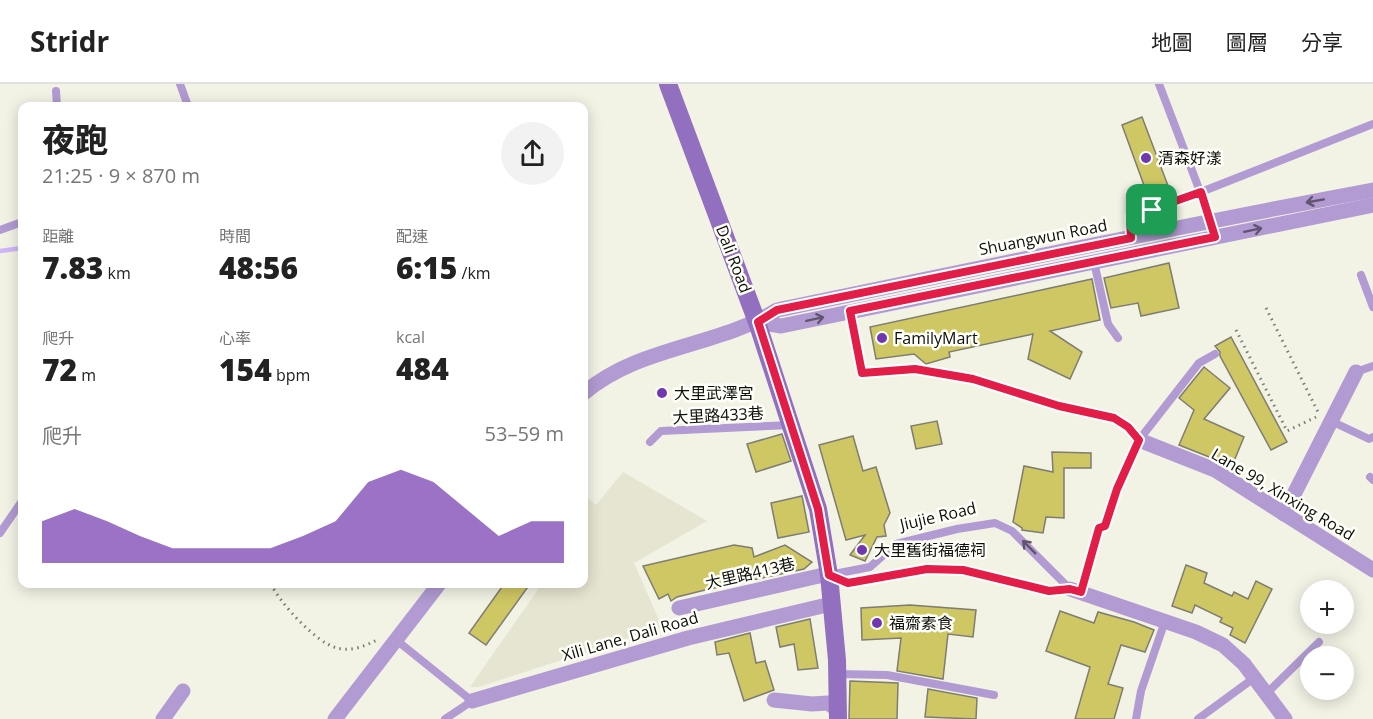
<!DOCTYPE html>
<html lang="zh-TW">
<head>
<meta charset="utf-8">
<style>
	:root { --surface:#fff; --page:#f2f2f2; --text:#222; --muted:#767676; --line:#e0e0e0; --accent:#7237ad }
	body { margin:0; font-family:"Open Sans","Noto Sans TC",sans-serif; background:var(--page); color:var(--text); height:100vh; display:flex; flex-direction:column; font-size:22px; white-space:nowrap }
	* { box-sizing:border-box; margin:0 }
	p { font-size:20px; color:var(--muted) }
	.icon { flex:none; width:33px; height:33px; fill:none; stroke:currentColor; stroke-width:2; stroke-linecap:round; stroke-linejoin:round }
	.map { position:relative; flex:1; overflow:hidden }
	.sheet { position:absolute; left:18px; top:18px; width:570px; height:486px; display:flex; flex-direction:column; background:var(--surface); border-radius:12px; box-shadow:0 3px 15px #0003 }
	.sheet>* { flex:none }
	.fabs { position:absolute; left:1300px; top:496px; display:grid; gap:12px }
	.fabs a { display:grid; place-items:center; width:54px; height:54px; border-radius:50%; background:var(--surface); box-shadow:0 3px 15px #0003; font-size:30px }
	.pin { position:absolute; display:grid; place-items:center; width:51px; height:51px; color:#fff; margin:-26px; border-radius:12px; box-shadow:0 3px 9px #0006 }
	.round { display:grid; place-items:center; flex:none; width:63px; height:63px; border-radius:32px; background:var(--page) }
	.head { display:flex; align-items:center; justify-content:space-between; height:102px; padding:0 24px }
	h1 { font-size:33px; font-weight:800; line-height:45px }
	.figures { display:grid; grid-template-columns:repeat(3,1fr); gap:9px; height:102px; padding:6px 24px }
	.figures div { display:grid; align-content:center }
	.figures b { font-size:30px; font-weight:800 }
	.figures small { font-size:16px; font-weight:400 }
	.figures p { font-size:16px }
	.chart { height:168px; padding:12px 24px }
	.chart p { display:flex; justify-content:space-between }
	.chart svg { width:100%; height:108px; margin-top:6px; fill:var(--accent); opacity:.7 }
	header { display:flex; align-items:center; gap:36px; box-sizing:border-box; height:84px; padding:0 30px; background:var(--surface); border-bottom:2px solid var(--line) }
	header strong { font-size:28px }
	nav { display:flex; gap:33px; margin-inline-start:auto; font-size:21px }
	.map>svg:first-child { display:block }
	.built { fill:#e6e5d1 }
	.lines { fill:none; stroke-linecap:round; stroke-linejoin:round }
	.stream { stroke:#d0b5f8; stroke-width:4.5 }
	.building { fill:#cfc764; stroke:#7e7d72; stroke-width:1.5 }
	.path { stroke:#7b7b73; stroke-width:3; stroke-dasharray:1.5 4.5; stroke-linecap:butt }
	.lane { stroke:#b19bd2; stroke-width:8 }
	.street { stroke:#b19bd2; stroke-width:15 }
	.secondary { stroke:#926fbf; stroke-width:18 }
	.oneway { stroke:#60546e }
	.route-casing { stroke:#fff; stroke-width:12 }
	.route { stroke:#e11d48; stroke-width:8 }
	.poi-dot { fill:#7237ad; stroke:#fffffa; stroke-width:2 }
	.labels { text-anchor:middle; dominant-baseline:central; stroke-width:5; stroke-linejoin:round; paint-order:stroke }
	.poi-label { font-size:16px; fill:#0e0e0a; stroke:#fffffa; text-anchor:start }
	.street-label { font-size:16px; fill:#0e0e0a; stroke:#fffffa }
</style>
</head>
<body>
<header>
<strong>Stridr</strong>
<nav><a>地圖</a><a>圖層</a><a>分享</a></nav>
</header>
<div class="map">
<svg width="1373" height="635" viewBox="0 0 1373 635">
	<rect width="100%" height="100%" fill="#f2f2e5"/>
	<!-- built -->
	<path class="built" d="M623,388L707,437L634,479L662,543L479,603H470L539,504L534,500H584V411L596,421Z"/>
	<g class="lines">
		<!-- stream -->
		<path class="stream" d="M0,167L22,164"/>
	</g>
	<!-- building -->
	<g class="building">
		<path d="M1142,33L1170,107L1149,115L1122,41Z"/>
		<path d="M1169,179L1179,224L1141,232L1138,219L1111,224L1104,194Z"/>
		<path d="M1092,195L1100,236L1050,247L1082,268L1070,295L1028,275L1033,250L949,268L950,273L926,280L914,270L876,275L870,243Z"/>
		<path d="M1231,253L1287,358L1271,366L1220,272V268L1215,262Z"/>
		<path d="M1204,283L1230,304L1204,335L1244,353L1232,382L1179,361L1194,326L1179,314Z"/>
		<path d="M937,337L942,360L916,365L911,342Z"/>
		<path d="M782,350L791,377L756,388L747,360Z"/>
		<path d="M853,352L863,387L876,383L890,429L884,441L886,452L877,453L865,477L850,471L865,451L846,456L819,361Z"/>
		<path d="M1052,368L1091,369V384H1064V434L1046,433L1043,449L1022,446V444L1013,438L1024,382L1053,388Z"/>
		<path d="M802,412L809,448L778,454L771,419Z"/>
		<path d="M734,461L752,464L754,473L785,461L812,478L804,485L705,506L677,513L671,517L668,510L659,515L643,482Z"/>
		<path d="M1186,481L1207,489L1204,499L1232,512L1234,508L1248,515L1256,497L1272,505L1245,559L1230,551L1233,544L1220,538L1222,534L1195,521L1192,529L1172,522Z"/>
		<path d="M504,500H530L486,561L469,549Z"/>
		<path d="M910,521L976,526L973,553L948,550L943,595L897,587L901,554L862,556L861,524Z"/>
		<path d="M1060,527L1094,539L1098,528L1134,538L1154,546L1145,568L1121,561L1108,600L1123,604L1114,635H1075L1090,583L1046,567Z"/>
		<path d="M810,535L818,584L798,586L794,560L780,563L776,543Z"/>
		<path d="M750,549L756,579L765,577L774,606L744,617L729,569L717,571L715,558Z"/>
		<path d="M850,597L898,599L897,635H849Z"/>
		<path d="M928,605L977,614L976,635L925,633Z"/>
	</g>
	<g class="lines">
		<!-- path -->
		<g class="path">
			<path d="M1266,224L1319,330"/>
			<path d="M1236,246L1287,347L1316,333"/>
			<path d="M1085,494L1099,444L1105,442L1117,405L1133,369"/>
			<path d="M271,500C280,519 316,559 337,564C351,568 365,562 377,556"/>
		</g>
		<!-- lane -->
		<g class="lane">
			<path d="M180,0L188,22"/>
			<path d="M1159,0L1212,139"/>
			<path d="M56,7L57,22"/>
			<path d="M0,146L22,138"/>
			<path d="M1131,153L1130,133L1201,108L1373,40"/>
			<path d="M1094,178L1108,240L1118,254"/>
			<path d="M1361,191L1373,223"/>
			<path d="M850,227L862,289L915,285L973,295L1059,322L1114,334L1128,343L1139,356L1199,279L1215,270"/>
			<path d="M1356,288L1373,282"/>
			<path d="M1331,337L1369,355L1373,353"/>
			<path d="M650,358L661,347L791,341"/>
			<path d="M1370,393L1373,396"/>
			<path d="M0,449L22,417"/>
			<path d="M829,491L870,483L896,460L957,445L995,439L1012,447L1070,505"/>
			<path d="M831,492L848,499L927,485L949,486L979,490L1025,503L1049,507L1070,505"/>
			<path d="M395,555L472,617L445,635"/>
			<path d="M838,590L887,591L994,611"/>
			<path d="M1266,610L1319,558"/>
			<path d="M1136,635L1141,607L1165,537"/>
			<path d="M1198,635L1254,594"/>
		</g>
		<!-- street -->
		<g class="street">
			<path d="M757,238L781,242L1373,121"/>
			<path d="M584,309C639,262 717,263 777,226C975,185 1174,143 1373,106"/>
			<path d="M1139,356L1215,386L1373,486"/>
			<path d="M1284,430L1356,288"/>
			<path d="M1070,505L1196,548L1223,561L1244,580L1285,635"/>
			<path d="M679,524L819,492L829,491"/>
			<path d="M774,616L812,620L828,619L838,626"/>
			<path d="M472,617L688,554L831,520"/>
			<path d="M163,635L183,607"/>
			<path d="M335,635L439,500"/>
		</g>
		<!-- secondary -->
		<path class="secondary" d="M668,0L757,238L818,425L829,491L837,576L838,635"/>
	</g>
	<!-- one-way arrows -->
	<defs><path id="oneway-shaft" d="M-6 0H5M1.5-3L5.5 0L1.5 3" fill="none" stroke-width="1.6" stroke-linecap="round" stroke-linejoin="round" transform="scale(1.5)"/></defs>
	<g class="oneway">
		<use href="#oneway-shaft" transform="translate(1315 117) rotate(170)"/>
		<use href="#oneway-shaft" transform="translate(1253 146) rotate(-12)"/>
		<use href="#oneway-shaft" transform="translate(815 235) rotate(-12)"/>
		<use href="#oneway-shaft" transform="translate(1029 463) rotate(-135)"/>
	</g>
	<g class="lines">
		<defs>
			<path id="route" d="M1201,108L1215,153L850,227L862,289L915,285L973,295L1059,322L1114,334L1128,343L1139,356L1117,405L1105,442L1099,444L1081,508L1070,505L1049,507L963,486L927,485L848,499L829,491L818,425L758,238L777,226L1131,154L1130,133Z"/>
		</defs>
		<!-- route casing -->
		<use href="#route" class="route-casing"/>
		<!-- route -->
		<use href="#route" class="route"/>
	</g>
	<!-- markers -->
	<g class="poi-dot">
		<circle cx="1146" cy="74" r="6"/>
		<circle cx="882" cy="254" r="6"/>
		<circle cx="662" cy="309" r="6"/>
		<circle cx="862" cy="466" r="6"/>
		<circle cx="877" cy="539" r="6"/>
	</g>
	<g class="labels">
		<!-- poi labels -->
		<g class="poi-label">
			<text x="1158" y="74">清森好漾</text>
			<text x="894" y="254">FamilyMart</text>
			<text x="674" y="309">大里武澤宮</text>
			<text x="874" y="466">大里舊街福德祠</text>
			<text x="889" y="539">福齋素食</text>
		</g>
		<!-- street labels -->
		<g class="street-label">
			<text transform="translate(1043 153) rotate(-11)">Shuangwun Road</text>
			<text transform="translate(734 175) rotate(69)">Dali Road</text>
			<text transform="translate(718 331) rotate(-3)">大里路433巷</text>
			<text transform="translate(1283 410) rotate(31)">Lane 99, Xinxing Road</text>
			<text transform="translate(938 432) rotate(-13)">Jiujie Road</text>
			<text transform="translate(750 489) rotate(-13)">大里路413巷</text>
			<text transform="translate(630 552) rotate(-16)">Xili Lane, Dali Road</text>
		</g>
	</g>
</svg>
<div class="fabs">
<a>+</a>
<a>−</a>
</div>
<div class="pin" style="left:1152px;top:126px;background:#1e9e55"><svg class="icon" aria-label="arrive" viewBox="0 0 24 24"><path d="M6 21V4h12l-3 4 3 4H6"/></svg></div>
<section class="sheet">
<div class="head"><div><h1>夜跑</h1><p>21:25 · 9 × 870 m</p></div><a class="round"><svg class="icon" aria-label="share" viewBox="0 0 24 24"><path d="M12 15V3M7 8l5-5 5 5M5 13v7h14v-7"/></svg></a></div>
<div class="figures">
<div><p>距離</p><b>7.83<small> km</small></b></div>
<div><p>時間</p><b>48:56</b></div>
<div><p>配速</p><b>6:15<small> /km</small></b></div>
</div>
<div class="figures">
<div><p>爬升</p><b>72<small> m</small></b></div>
<div><p>心率</p><b>154<small> bpm</small></b></div>
<div><p>kcal</p><b>484</b></div>
</div>
<div class="chart"><p><span>爬升</span>53–59 m</p>
<svg viewBox="0 0 160 44" preserveAspectRatio="none"><path d="M0 44V27L10 22L20 27L30 33L40 38L50 38L60 38L70 38L80 33L90 27L100 11L110 6L120 11L130 22L140 33L150 27L160 27V44z"/></svg>
</div>
</section>
</div>
</body>
</html>
